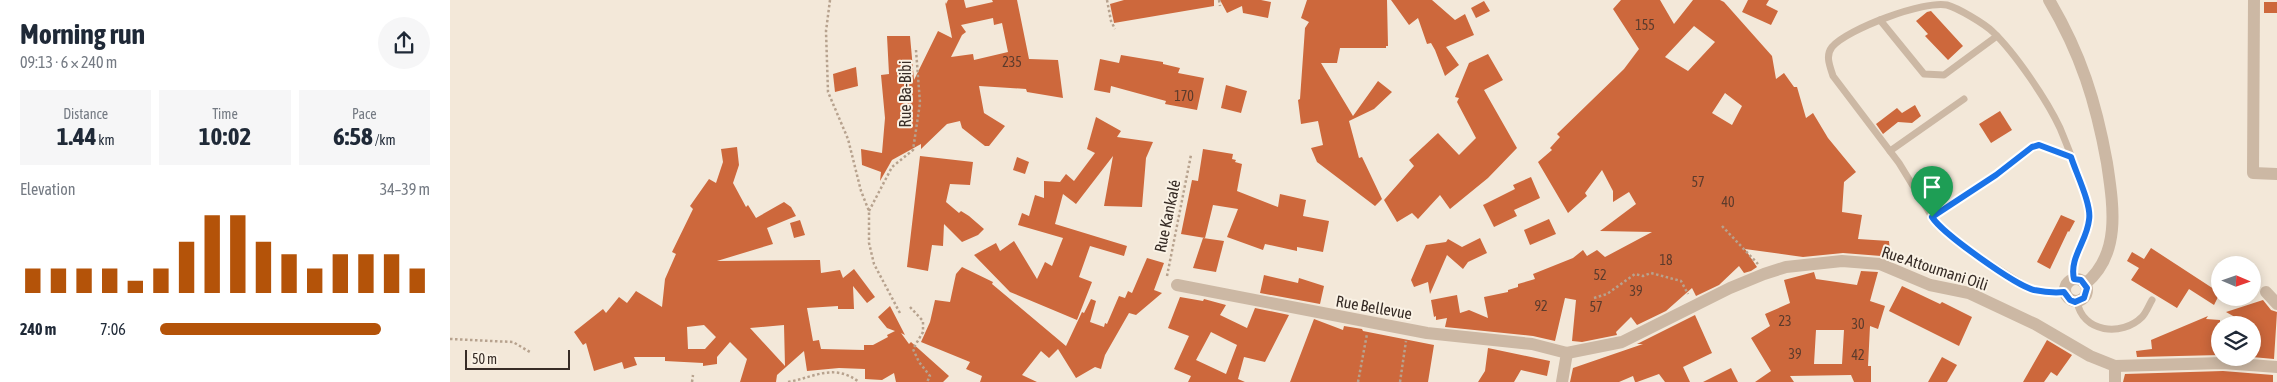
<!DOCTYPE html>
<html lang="en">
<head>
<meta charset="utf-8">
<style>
	:root { --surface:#fff; --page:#f6f6f7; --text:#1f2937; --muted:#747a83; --accent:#b45309 }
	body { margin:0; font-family:"Asap Condensed",sans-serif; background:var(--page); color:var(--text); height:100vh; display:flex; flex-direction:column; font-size:19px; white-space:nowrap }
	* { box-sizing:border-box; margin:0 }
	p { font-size:16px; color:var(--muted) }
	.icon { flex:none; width:28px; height:28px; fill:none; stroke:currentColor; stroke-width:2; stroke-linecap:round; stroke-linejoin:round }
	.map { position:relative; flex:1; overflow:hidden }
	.side { display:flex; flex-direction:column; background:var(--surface); width:450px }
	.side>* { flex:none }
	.needle { width:32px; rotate:92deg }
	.tools { position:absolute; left:1761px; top:256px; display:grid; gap:10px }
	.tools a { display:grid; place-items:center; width:50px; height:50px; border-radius:50%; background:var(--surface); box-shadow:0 2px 12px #0003; font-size:25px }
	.scale { position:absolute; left:15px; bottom:12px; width:105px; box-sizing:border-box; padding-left:5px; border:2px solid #372c26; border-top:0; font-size:14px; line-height:18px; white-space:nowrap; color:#372c26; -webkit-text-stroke:4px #faf2e5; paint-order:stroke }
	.pin { position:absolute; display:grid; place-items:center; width:42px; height:42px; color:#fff; margin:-51px -21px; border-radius:50% 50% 50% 0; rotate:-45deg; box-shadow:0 0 5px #0007 }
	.pin .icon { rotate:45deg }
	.round { display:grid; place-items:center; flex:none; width:52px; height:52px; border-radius:26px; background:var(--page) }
	.head { display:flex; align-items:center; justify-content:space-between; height:85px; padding:0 20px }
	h1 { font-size:28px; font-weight:700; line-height:38px }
	.metrics { display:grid; grid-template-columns:repeat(3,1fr); gap:8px; height:85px; padding:5px 20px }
	.metrics div { display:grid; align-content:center; border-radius:0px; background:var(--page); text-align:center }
	.metrics b { font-size:25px; font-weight:700 }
	.metrics small { font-size:14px; font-weight:400 }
	.metrics p { font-size:14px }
	.chart { height:140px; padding:10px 20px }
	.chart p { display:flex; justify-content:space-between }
	.chart svg { width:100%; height:90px; margin-top:5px; stroke:var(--accent); stroke-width:6 }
	ul { padding:0 20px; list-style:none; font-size:16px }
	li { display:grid; grid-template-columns:80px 60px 1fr; align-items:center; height:38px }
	li i { height:12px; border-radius:6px; background:var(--accent) }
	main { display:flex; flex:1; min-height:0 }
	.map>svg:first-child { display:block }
	.building { fill:#cd683c; fill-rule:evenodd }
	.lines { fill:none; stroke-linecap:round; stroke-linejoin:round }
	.path { stroke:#b7a28e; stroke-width:2.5; stroke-dasharray:2.5 2.5; stroke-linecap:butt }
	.service { stroke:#ccb8a4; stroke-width:7 }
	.minor { stroke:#ccb8a4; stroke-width:12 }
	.route-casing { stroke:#fff; stroke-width:10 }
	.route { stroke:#1a73e8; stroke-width:6 }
	.labels { text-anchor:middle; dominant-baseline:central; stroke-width:4; stroke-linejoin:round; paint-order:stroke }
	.number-label { font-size:14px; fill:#5c3b2c }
	.street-label { font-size:16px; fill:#372c26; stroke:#faf2e5 }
</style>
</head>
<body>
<main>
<section class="side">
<div class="head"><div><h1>Morning run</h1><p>09:13 · 6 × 240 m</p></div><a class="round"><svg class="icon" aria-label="share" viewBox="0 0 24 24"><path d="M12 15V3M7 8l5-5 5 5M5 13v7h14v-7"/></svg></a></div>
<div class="metrics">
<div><p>Distance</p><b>1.44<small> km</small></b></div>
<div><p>Time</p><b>10:02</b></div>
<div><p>Pace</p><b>6:58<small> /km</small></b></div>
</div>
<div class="chart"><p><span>Elevation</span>34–39 m</p>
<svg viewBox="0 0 160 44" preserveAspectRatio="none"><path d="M5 44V32M15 44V32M25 44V32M35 44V32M45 44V38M55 44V32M65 44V19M75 44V6M85 44V6M95 44V19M105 44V25M115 44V32M125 44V25M135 44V25M145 44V25M155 44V32"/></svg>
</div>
<ul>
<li><b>240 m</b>7:06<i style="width:82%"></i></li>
</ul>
</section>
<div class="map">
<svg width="1827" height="382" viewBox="0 0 1827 382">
	<rect width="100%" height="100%" fill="#f3e8d9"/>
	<!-- building -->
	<g class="building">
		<path d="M498,0H514L516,8L543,2L542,0H567L579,59L608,60L613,98L577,92L576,89L529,86L534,113L555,126L539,146H535L512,128L510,121L497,124L471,149V144L442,160L430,181L431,172L412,165L411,149L432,153L435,118L431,75L439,74L437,36H460L464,80L488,31L502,38L495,2L496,4ZM543,18L544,25L552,23L558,52L524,60L523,54L501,57L512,35L516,32L511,25Z"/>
		<path d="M674,0H764V6L664,23L660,4Z"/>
		<path d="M770,0H811L821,2L818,18L793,13L792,6L777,13Z"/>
		<path d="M857,0H937L938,46H936V48H890L887,63H871L903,116L928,81L942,92L924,109L899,121L909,158L912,157L932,199L925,206L867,162L861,148L873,145L868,121L851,124L848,100L850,99L855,28L859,22L851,18Z"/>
		<path d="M941,0H982L1005,20L1015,14L1024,35L996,47L1009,65L995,76L985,50L981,43L977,44L968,18L959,25Z"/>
		<path d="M1171,0H1210L1224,24L1243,0H1270L1274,2L1322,56L1326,79L1334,73L1344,87H1347L1356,118L1363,113L1378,138L1406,172L1394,182L1392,212L1412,215L1408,239L1439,241L1441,260L1431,256L1393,253L1353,257L1295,249L1307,267L1301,271L1294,273L1289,266L1269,285L1246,296L1242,288L1216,311L1187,325L1181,317L1166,332L1167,335L1132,342L1122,341L1126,300L1115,298L1105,341L1083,336L995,327L997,318L986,320V316L984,317L981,300L1007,295L1010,313L1019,310L1038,318L1034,297L1058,292V290L1068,287V284L1085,279L1083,274L1123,258L1133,250L1137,256L1147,250L1155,257L1202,232L1150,231L1186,204L1179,192L1163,202V191L1152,170L1135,193L1137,196L1118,213L1088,162L1102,150L1100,148L1110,137L1107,134L1174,69L1189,49L1163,9ZM1244,26L1265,42L1238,71L1215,57ZM1275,93L1292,106L1282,125L1262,113Z"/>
		<path d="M1298,0H1319L1316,5L1328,11L1321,25L1292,12Z"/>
		<path d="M1034,1L1040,11L1026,18L1021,8Z"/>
		<rect x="1814" y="2" width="13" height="11"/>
		<path d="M1481,11L1513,46L1498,60L1475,36L1478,34L1466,21L1477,12Z"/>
		<path d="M1038,54L1053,80L1034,90L1067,148L1038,178L1000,209L990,195L968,219L962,213L947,222L934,200L964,166L959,160L988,133L1009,155L1026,138L1007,102L1009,98L1005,97L1019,63Z"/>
		<path d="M671,55L713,62V64L730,68L728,73L754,78L747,110L715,104L716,101L661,86L660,93L644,90L650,59L669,63Z"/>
		<path d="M406,67L408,86L385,92L383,74Z"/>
		<path d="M776,85L797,91L791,113L771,108Z"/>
		<path d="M1465,105L1471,116L1462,123L1448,122L1433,134L1426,124L1447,108L1452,113Z"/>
		<path d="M1550,111L1562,130L1541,143L1529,124Z"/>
		<path d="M646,117L671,131L667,137L703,142L696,158L692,207L654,206L663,156L626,204L613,194L605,224L677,246L674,256L640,246L629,277L642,282L627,320L560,292L524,255L546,243L550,251L564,241L587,279L595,262L602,266L613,238L568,225L572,213L579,216L585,195L594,198V181L610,182L616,174L624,181L645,153L637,149Z"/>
		<path d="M287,147L289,165L283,183L296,207L298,205L306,218L334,202L341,207L346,216L317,228L323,244L267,261L370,260L371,273L390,270L393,278L404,269L425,297L417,303L403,286L404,309H388V306L357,308L363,341L369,340L371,349L414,350V345H423L438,337L437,335L445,331L437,328L428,317L440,306L455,335L451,333L459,344L461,342L499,376L493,382H446L444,373L432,380L415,379V369L389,368L357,371L354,351L327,375L326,382H290L297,359L280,342L267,357V364L253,366V363L215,361V357H184L187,365L174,369L172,362L144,371L136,343L133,345L124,332L153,309L156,313L169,297L177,303L186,291L212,307L215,279L226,254L222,252L243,209L240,206L259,179L266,183L273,162L271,149ZM254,325L266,337L255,349H238L237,327ZM334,325L335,366L300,328Z"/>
		<path d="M753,149L783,154L782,159L786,160L785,162L792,164L787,191L828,207L830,194L856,200L853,216L879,221L873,252L847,247V251L815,244L813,250L777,237L788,209L763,205L755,238L731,234L742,180L748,181Z"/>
		<path d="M470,156L523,162L520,185L500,184L496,202L509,213L511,211L519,216L534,229L528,235L512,242L494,224L493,246L482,245L478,271L457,267Z"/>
		<path d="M567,157L579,162L575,174L563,170Z"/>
		<path d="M1081,177L1090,198L1064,210L1067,216L1044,227L1033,205L1065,189L1063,185Z"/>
		<path d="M1611,215L1625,221L1619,232L1618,231L1600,269L1587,262Z"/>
		<path d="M1099,219L1106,234L1080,245L1074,230Z"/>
		<path d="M350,220L355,235L344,238L340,223Z"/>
		<path d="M753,238L774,241L766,272L743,268Z"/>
		<path d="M1030,238L1037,253L1018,262L1013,269L997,255L980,294L978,282L964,287L961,280L976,245L996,242L998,239L1012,247Z"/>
		<path d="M1701,248L1770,293L1764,305L1739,289L1727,308L1681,280L1689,268L1677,261L1682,252L1694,259Z"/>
		<path d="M697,258L714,263L704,290L712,293L686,315L679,313L655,355L651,369L645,367L626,378L608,349L599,358L591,351L572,375L587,382H530L532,376L516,369L520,362L471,342L480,322L485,300L500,302L506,274L512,267L543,282L542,284L616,346L632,312L634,313L641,299L646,301L640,322L654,327L655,323L657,324L669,296L675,298L678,291L682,293Z"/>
		<path d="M1411,271L1428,272L1420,301L1435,306L1428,329L1420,326L1418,366H1421V382H1404L1401,375L1340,376L1344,382H1305L1321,371L1301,338L1320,326L1315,314L1340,303L1334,280L1364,272L1366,279L1407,285ZM1366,330H1394L1392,364H1364Z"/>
		<path d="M814,275L848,283L849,278L874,286L870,304L810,293Z"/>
		<path d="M1452,286L1490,304L1492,302L1522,317L1509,346L1439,311Z"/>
		<path d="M730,297L753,301L754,299L776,305L770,315L797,328L805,308L839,315L815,362L794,357L788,379L795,382H738L741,376L724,369L739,336L718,328ZM761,332L787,345L776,374L746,360Z"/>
		<path d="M1813,300L1821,310L1827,312L1824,359L1802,357V325H1799L1776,312Z"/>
		<path d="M1245,315L1262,353L1233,367L1240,382H1215L1209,374L1187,382H1185L1183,376L1169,382H1120L1123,368L1193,344H1187Z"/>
		<path d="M1758,316L1756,319L1770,320V355L1687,357L1686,351L1702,349L1701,340Z"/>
		<path d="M864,319L893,330L894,326L912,329L913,331L984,345L978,382H840Z"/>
		<path d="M1597,340L1622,355L1607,376L1601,372L1594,382H1573Z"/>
		<path d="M1038,348L1100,361L1097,376L1071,370L1064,382H1028L1035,371Z"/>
		<path d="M1492,357L1507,365L1497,382H1478Z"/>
		<path d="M1281,368L1288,382H1253Z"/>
		<path d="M1773,371L1823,375V382H1673L1675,374Z"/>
	</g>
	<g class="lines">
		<!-- path -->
		<g class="path">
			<path d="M380,0L376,31L378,92L398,139L411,191L419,211V243L424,264L451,315"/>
			<path d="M657,0L661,21L665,29"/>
			<path d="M769,0L770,6"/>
			<path d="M419,211L442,167L463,150L470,103L466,50"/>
			<path d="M1272,226L1308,264"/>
			<path d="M717,276L741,155"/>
			<path d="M1144,298L1157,294L1185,274L1193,276L1201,273L1231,281L1238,294"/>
			<path d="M460,307L473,321V332L463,349L469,362L480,376L477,382"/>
			<path d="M0,339L63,342L80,352"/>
			<path d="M242,382L243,375"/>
			<path d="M338,382C365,377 384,363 409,382"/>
			<path d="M908,382L917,334"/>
			<path d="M950,382L956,341"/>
		</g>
		<!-- service -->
		<g class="service">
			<path d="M1430,20L1474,74L1494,75L1547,36"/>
			<path d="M1440,151L1514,99"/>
			<path d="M1482,217L1546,175L1581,147L1589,145L1621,157"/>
			<path d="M1615,292L1582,290L1509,244L1487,225L1449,163L1383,76C1380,66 1375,56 1382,47C1397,29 1475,0 1497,5C1508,8 1535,24 1543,32C1565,53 1597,100 1610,128C1617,145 1640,202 1640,218C1640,240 1619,256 1624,279"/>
			<path d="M1627,301C1632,333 1672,337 1692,317C1696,313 1699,305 1702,300"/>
		</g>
		<!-- minor -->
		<g class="minor">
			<path d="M1599,0C1631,54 1646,102 1657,163C1663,204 1672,254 1635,284"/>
			<path d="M1804,0L1803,173L1827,174"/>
			<circle cx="1626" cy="290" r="11"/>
			<path d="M727,285L977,333L1082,344L1117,353L1172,342L1280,288L1314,274L1336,267L1392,261L1430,264L1480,285L1519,293L1585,324L1640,356L1665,366L1773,363L1827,367"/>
			<path d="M1816,292L1827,304"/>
			<path d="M1112,382L1117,353"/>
			<path d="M1665,382V366"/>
		</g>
	</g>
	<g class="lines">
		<defs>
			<path id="route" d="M1589,145L1621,157C1626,173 1642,205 1639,220C1637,241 1619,258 1624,279L1631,280L1637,288L1634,298L1625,302L1620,300L1614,292C1604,293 1594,292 1584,290C1565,285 1493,234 1482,217L1546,175L1582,147Z"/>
		</defs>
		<!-- route casing -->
		<use href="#route" class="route-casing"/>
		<!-- route -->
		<use href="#route" class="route"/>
	</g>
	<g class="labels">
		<!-- number labels -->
		<g class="number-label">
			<text x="1195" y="25">155</text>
			<text x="562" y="62">235</text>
			<text x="734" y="96">170</text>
			<text x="1248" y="182">57</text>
			<text x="1278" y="202">40</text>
			<text x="1216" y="260">18</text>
			<text x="1150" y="275">52</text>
			<text x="1186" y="291">39</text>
			<text x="1091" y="306">92</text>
			<text x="1146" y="307">57</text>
			<text x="1335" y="321">23</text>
			<text x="1408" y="324">30</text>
			<text x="1345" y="354">39</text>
			<text x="1408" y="355">42</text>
		</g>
		<!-- street labels -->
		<g class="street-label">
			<text transform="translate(455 94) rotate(-90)">Rue Ba-Bibi</text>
			<text transform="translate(717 216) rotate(-78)">Rue Kankalé</text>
			<text transform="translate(1485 268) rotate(18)">Rue Attoumani Oili</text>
			<text transform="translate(924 307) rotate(10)">Rue Bellevue</text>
		</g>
	</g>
</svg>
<div class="tools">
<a><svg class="needle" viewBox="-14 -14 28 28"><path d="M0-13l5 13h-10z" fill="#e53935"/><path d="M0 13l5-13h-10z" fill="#747a83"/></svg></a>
<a><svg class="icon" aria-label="layers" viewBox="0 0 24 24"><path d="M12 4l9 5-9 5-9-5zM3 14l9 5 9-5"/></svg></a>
</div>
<div class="scale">50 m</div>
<div class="pin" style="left:1482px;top:217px;background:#1e9e55"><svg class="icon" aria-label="arrive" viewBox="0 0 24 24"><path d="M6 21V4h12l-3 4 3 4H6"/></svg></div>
</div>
</main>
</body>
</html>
